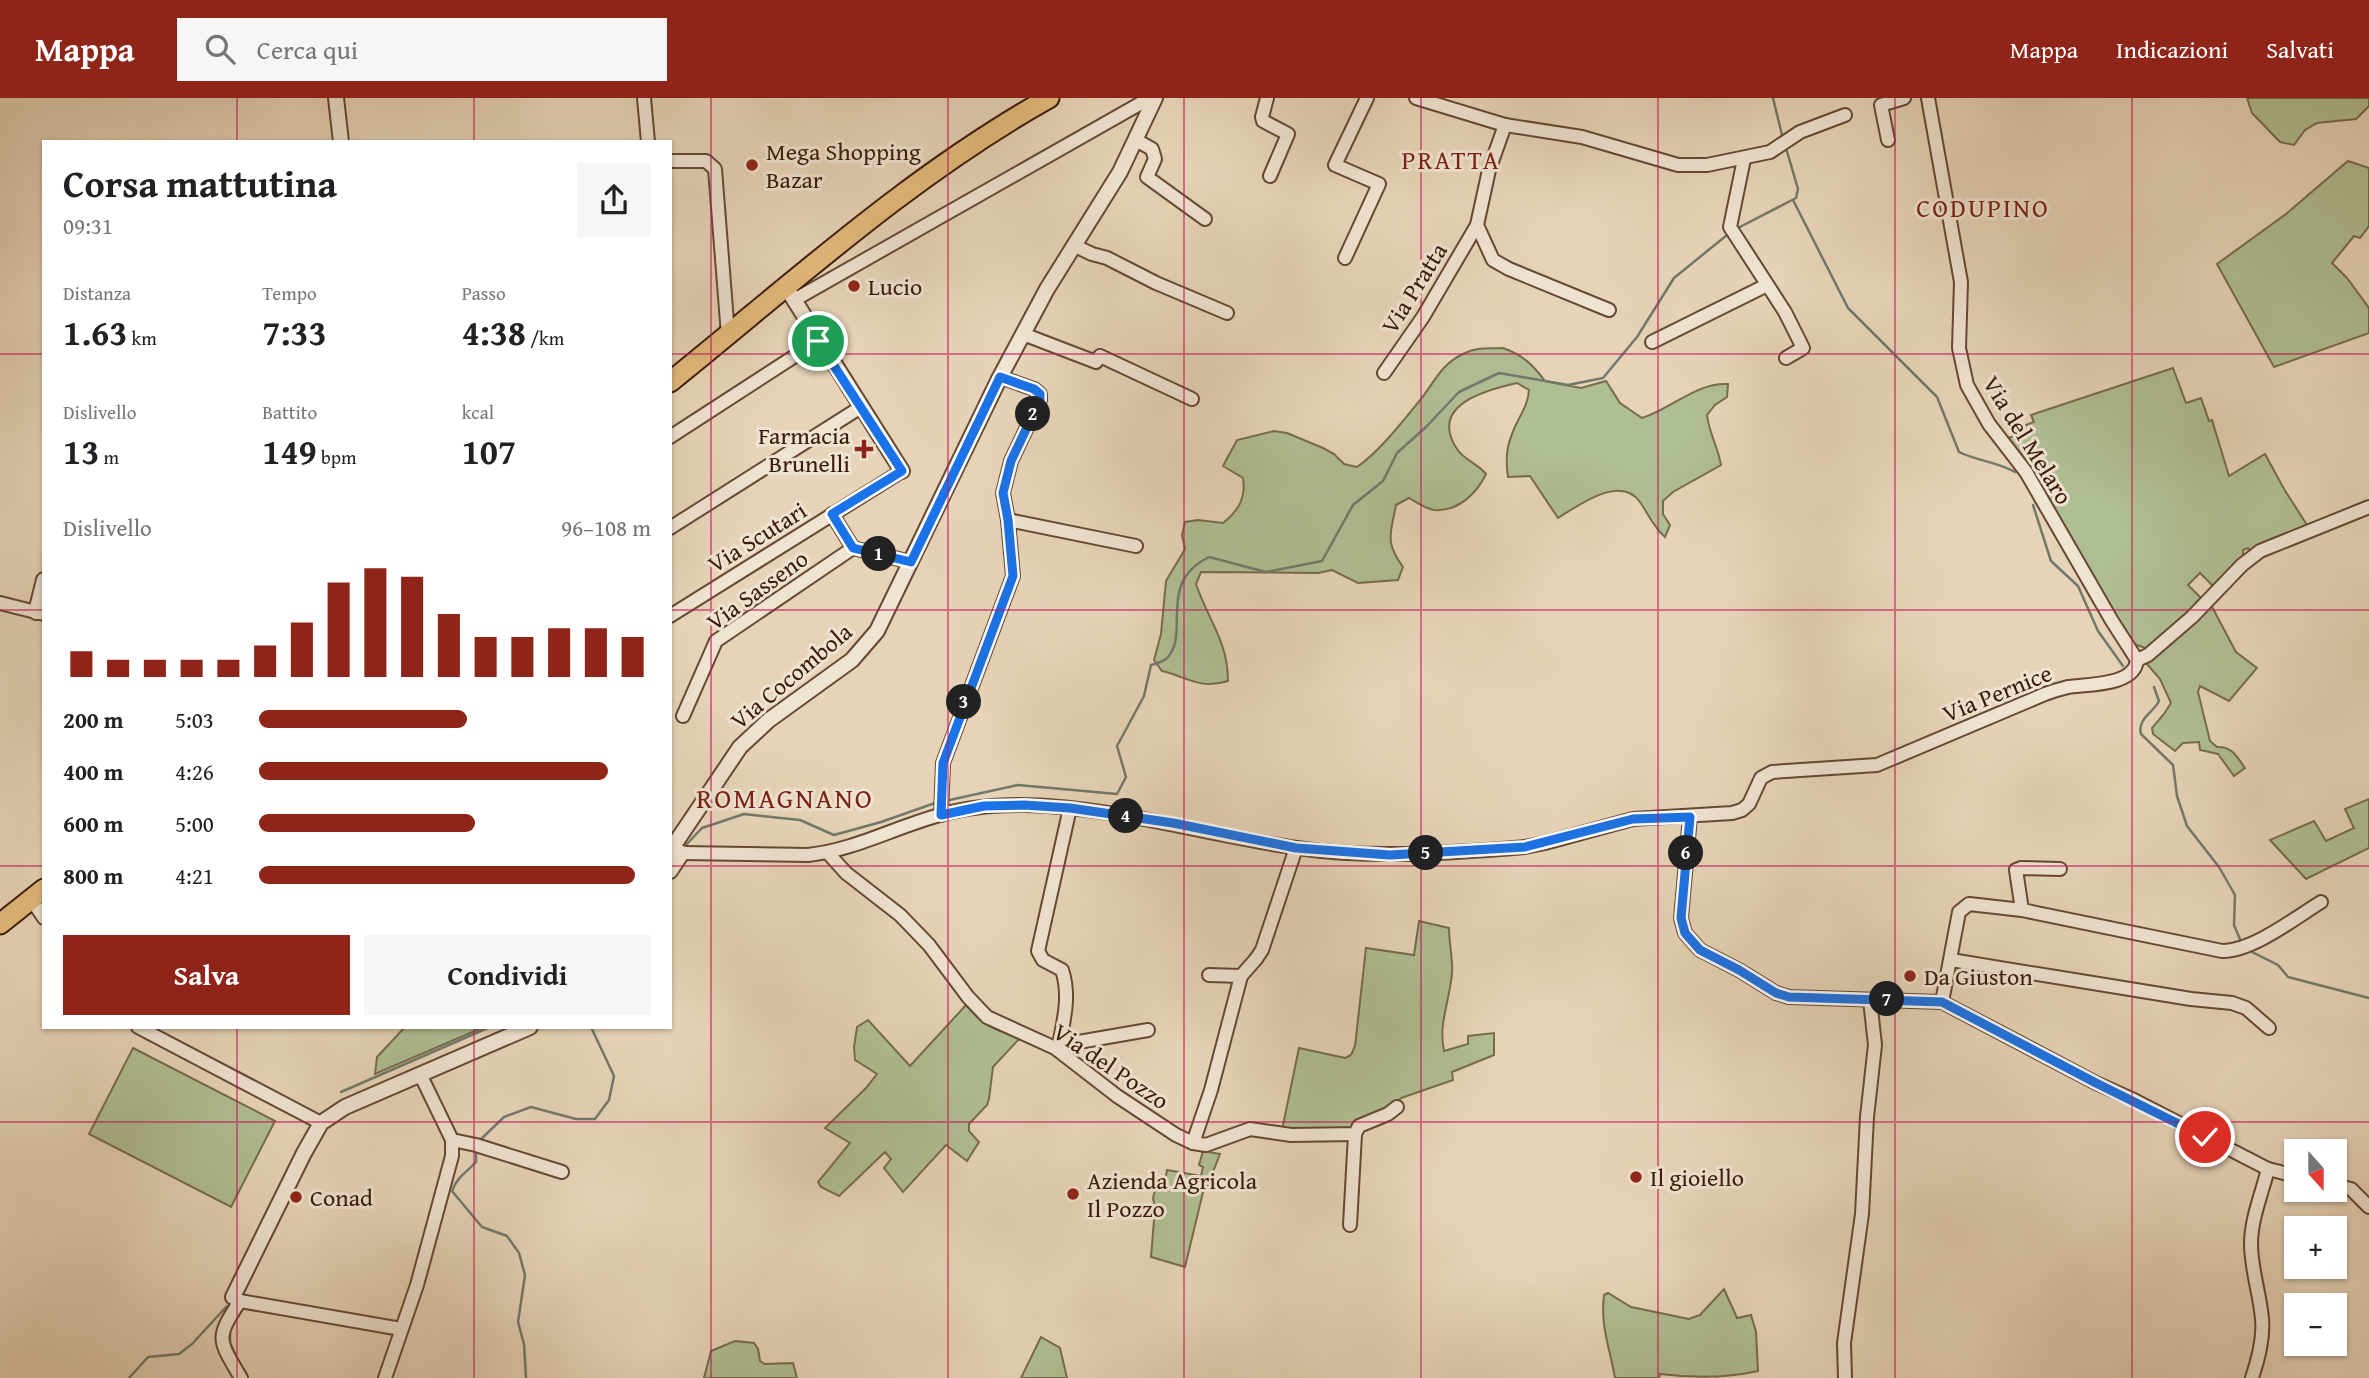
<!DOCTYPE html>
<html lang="it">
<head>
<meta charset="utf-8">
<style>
	:root { --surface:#fff; --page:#f6f6f6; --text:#202124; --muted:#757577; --accent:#8f2418 }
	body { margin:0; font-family:"Gentium Book Plus",serif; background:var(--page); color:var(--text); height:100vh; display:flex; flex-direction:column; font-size:26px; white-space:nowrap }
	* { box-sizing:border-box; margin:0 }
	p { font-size:23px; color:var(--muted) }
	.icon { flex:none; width:38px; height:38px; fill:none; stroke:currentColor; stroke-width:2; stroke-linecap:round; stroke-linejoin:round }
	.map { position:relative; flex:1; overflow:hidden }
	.sheet { position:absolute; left:42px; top:42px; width:630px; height:889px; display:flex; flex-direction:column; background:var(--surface); border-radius:0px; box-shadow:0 2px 5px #0004 }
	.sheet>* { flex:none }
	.needle { width:46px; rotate:159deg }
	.tools { position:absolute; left:2284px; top:1041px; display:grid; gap:14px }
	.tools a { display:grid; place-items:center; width:63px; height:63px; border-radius:0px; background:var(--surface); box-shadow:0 2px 5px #0004; font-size:35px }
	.pin { position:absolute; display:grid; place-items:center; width:60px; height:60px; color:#fff; margin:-30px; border:4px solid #fff; border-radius:50%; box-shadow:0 2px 7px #0007 }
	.km { position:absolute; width:35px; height:35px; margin:-18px; border-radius:50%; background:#222; color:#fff; font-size:19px; line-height:35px; text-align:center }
	.round { display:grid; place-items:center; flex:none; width:74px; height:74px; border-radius:0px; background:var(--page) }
	.head { display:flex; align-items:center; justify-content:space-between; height:119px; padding:0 21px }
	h1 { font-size:38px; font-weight:700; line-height:52px }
	.metrics { display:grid; grid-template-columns:repeat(3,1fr); gap:10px; height:119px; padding:7px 21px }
	.metrics div { display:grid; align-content:center }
	.metrics b { font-size:35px; font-weight:700 }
	.metrics small { font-size:19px; font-weight:400 }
	.metrics p { font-size:19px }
	.chart { height:196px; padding:14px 21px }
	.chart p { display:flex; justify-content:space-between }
	.chart svg { width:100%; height:126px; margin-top:7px; stroke:var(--accent); stroke-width:6 }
	.action { display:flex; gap:14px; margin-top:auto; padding:14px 21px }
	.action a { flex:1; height:80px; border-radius:0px; background:var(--accent); color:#fff; font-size:28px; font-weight:700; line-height:80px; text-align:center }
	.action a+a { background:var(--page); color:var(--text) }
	ul { padding:0 21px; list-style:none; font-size:23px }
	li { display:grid; grid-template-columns:112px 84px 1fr; align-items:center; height:52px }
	li i { height:18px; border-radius:9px; background:var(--accent) }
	header { display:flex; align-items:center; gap:42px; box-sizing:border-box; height:98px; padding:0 35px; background:var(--accent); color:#fff }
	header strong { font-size:33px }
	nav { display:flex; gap:38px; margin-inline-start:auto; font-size:24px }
	.search { width:490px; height:63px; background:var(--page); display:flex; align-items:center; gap:18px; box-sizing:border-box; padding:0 24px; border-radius:0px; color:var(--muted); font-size:26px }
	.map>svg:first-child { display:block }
	.green { fill:#b0be93; stroke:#766c4d; stroke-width:2 }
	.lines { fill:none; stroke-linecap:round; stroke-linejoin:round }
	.stream { stroke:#72796b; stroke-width:2.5 }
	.minor-casing { stroke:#664833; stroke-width:16 }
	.tertiary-casing { stroke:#664833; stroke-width:18 }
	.primary-casing { stroke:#3b1a07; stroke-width:23 }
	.minor { stroke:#efe3d1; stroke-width:12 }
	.tertiary { stroke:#efe3d1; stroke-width:14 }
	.primary { stroke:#e4ba7c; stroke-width:19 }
	.route-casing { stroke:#fff; stroke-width:14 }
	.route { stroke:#1a73e8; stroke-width:9 }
	.grid { fill:none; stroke:#c2185b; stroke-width:2; stroke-opacity:0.55 }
	.poi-dot { fill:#8f2418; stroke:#efe3d1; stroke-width:2.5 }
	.labels { text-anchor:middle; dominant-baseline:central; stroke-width:6; stroke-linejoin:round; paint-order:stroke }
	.poi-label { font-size:24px; fill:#3b1a07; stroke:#efe3d1; text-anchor:start }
	.street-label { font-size:24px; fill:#3b1a07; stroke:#efe3d1 }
	.neighbourhood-label { font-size:26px; letter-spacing:2px; fill:#7a1f14; stroke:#efe3d1 }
	.quarter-label { font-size:28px; letter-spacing:2px; fill:#7a1f14; stroke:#efe3d1 }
</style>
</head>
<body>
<header>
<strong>Mappa</strong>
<div class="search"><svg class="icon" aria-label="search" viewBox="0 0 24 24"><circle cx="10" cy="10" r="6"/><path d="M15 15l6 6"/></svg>Cerca qui</div>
<nav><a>Mappa</a><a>Indicazioni</a><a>Salvati</a></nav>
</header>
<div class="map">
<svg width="2369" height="1280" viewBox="0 0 2369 1280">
	<rect width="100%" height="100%" fill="#e7d4b8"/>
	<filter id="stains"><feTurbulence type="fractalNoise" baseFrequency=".00286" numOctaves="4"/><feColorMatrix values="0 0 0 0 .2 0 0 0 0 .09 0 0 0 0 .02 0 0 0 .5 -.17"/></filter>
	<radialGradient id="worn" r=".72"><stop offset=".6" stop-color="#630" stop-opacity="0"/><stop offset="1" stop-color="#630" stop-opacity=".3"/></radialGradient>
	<!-- green -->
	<g class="green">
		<path d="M2247,0H2369V8L2356,21L2317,25L2305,32L2294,47L2280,44L2252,15Z"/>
		<path d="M2348,63L2369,70V128L2360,140L2354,138L2332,165L2347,180L2369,210V235L2274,269L2217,166L2286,116Z"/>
		<path d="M1503,250C1523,257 1533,267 1545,283L1581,290L1606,283L1620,305L1642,320C1671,311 1697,284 1728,286L1727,299L1715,307L1707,317C1709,335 1718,349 1721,367L1673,394L1663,403V416L1670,427L1665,439C1653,429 1649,417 1640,404C1621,376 1579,407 1558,420L1530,378L1508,379C1506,366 1506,351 1511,339C1516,322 1528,310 1529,292L1517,285C1486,292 1428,307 1457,351C1464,362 1477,365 1486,376C1477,395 1458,414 1434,412C1426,411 1416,404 1409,400L1396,407C1391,435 1384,443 1403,469L1398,482L1358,485L1332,472L1318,475L1201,474L1196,486C1208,522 1228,543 1228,583C1199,592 1188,579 1162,573L1154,562L1161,536L1166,483L1185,451L1182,437L1185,424L1198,422L1223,425C1239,412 1246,400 1243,380L1223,368L1237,342L1274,333L1287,335L1323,350L1334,356L1344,366L1357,369C1380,353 1403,323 1421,301C1435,283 1442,265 1465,255C1477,249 1490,251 1503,250Z"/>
		<path d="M2173,270L2186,305L2201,300L2209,323L2212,322L2229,378L2265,356L2284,391L2309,430L2250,454L2248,450L2243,452V459L2215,490L2200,475L2188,487L2203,502L2196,504L2197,508L2148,551L2134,546L2124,534L2078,456L2049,400L2007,340L2015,338V331L2034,324L2031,317Z"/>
		<path d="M2210,505L2236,554L2257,570L2229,603L2200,588L2198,594L2210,643L2217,649C2232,648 2237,659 2245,670L2234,678L2218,656L2200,652L2199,644L2183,645L2175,653L2153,636L2152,630L2164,616L2171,605L2160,581L2147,566Z"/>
		<path d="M2369,701V750L2306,781L2270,742L2314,723L2326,743L2354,730L2345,711Z"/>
		<path d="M1419,823L1449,830C1449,845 1453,861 1452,875C1450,902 1438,926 1444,953L1468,946V938L1494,935V957L1452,974L1453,982L1401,1000L1390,1011L1352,1026V1031L1282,1032L1299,950L1345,960L1351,957L1355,948L1366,850L1414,857Z"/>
		<path d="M966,907C985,929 993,931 1020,940L993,969L989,1001L987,1007L969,1026V1033L979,1044L967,1063L946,1047L903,1094L884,1070L891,1061L885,1054L839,1098L821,1089L818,1084L850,1045L825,1030L866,990L877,976L855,962L854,949L857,929L868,922L910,968Z"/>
		<path d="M405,929H484L375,976L377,959Z"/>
		<path d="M133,950L275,1023L231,1109L89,1036Z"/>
		<path d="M1203,1053L1220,1056L1207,1089L1204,1090L1185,1169L1151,1159L1155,1110L1153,1100L1157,1084H1165L1167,1072L1201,1078L1203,1069L1199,1067Z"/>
		<path d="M1724,1191L1737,1220L1751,1217L1756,1234L1758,1273C1727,1280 1692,1280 1660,1276L1659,1280H1615C1610,1251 1600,1227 1604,1197L1608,1195L1631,1209L1689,1221L1700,1217Z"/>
		<path d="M1041,1239L1060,1250L1067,1280H1021Z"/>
		<path d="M735,1243L754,1245L758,1251L760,1263L765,1266L793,1265L797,1280H704L711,1253Z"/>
	</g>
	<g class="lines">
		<!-- stream -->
		<g class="stream">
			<path d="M1773,0L1783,41"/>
			<path d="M1793,102L1848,210L1937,299L1959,354C1977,363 1998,364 2015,374"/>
			<path d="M1736,131L1796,100L1798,91L1786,50"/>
			<path d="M2033,407L2051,463L2078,488L2098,533L2123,568"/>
			<path d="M2154,589L2159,603C2153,615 2137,621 2141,636L2173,667L2177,698L2187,728L2219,769L2235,797L2234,827L2242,846"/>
			<path d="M945,703L1018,687L1117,696L1126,679L1117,648L1144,598L1151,567C1155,566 1162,564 1166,561C1192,536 1155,486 1209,459L1266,474L1322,463L1353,407L1383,383L1397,355L1426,329L1459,294L1499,275L1568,287L1603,280L1637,239L1674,180L1727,137"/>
			<path d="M684,749L702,730L744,716L800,722L834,737L881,724L938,704"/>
			<path d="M2248,852L2278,867L2288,879L2369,900"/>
			<path d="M341,994L490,929"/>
			<path d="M478,1044L504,1019L531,1009L576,1021H595L609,1002L614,978L591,929"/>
			<path d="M476,1055V1064C466,1075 457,1079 452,1093L482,1129L507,1138L519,1155L525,1177L518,1224L524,1246L526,1280"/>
			<path d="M230,1231V1245L237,1261"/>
			<path d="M129,1280L148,1259L179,1256L192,1246L227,1208"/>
		</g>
		<defs>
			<g id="minor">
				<path d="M644,0L648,44"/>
				<path d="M1267,0L1262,19L1263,23L1288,36L1270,78"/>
				<path d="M1416,0L1505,27L1582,39L1678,67H1707L1770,54L1800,34L1845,17"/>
				<path d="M1928,0L1961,184L1959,250L1967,287L1989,326L2026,374L2112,523L2137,562"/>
				<path d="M1505,27L1489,72L1477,127L1493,162L1509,171L1609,212"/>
				<path d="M1136,42L1152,51L1155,61L1147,79L1205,121"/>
				<path d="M1888,42L1881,7L1904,0"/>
				<path d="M1744,61L1730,129L1785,214L1803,250L1786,260"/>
				<path d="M670,63H706L715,71L728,237"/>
				<path d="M1075,148L1092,156L1107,160L1156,185L1227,215"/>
				<path d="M1345,160L1379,86L1335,67L1367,0"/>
				<path d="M794,202L1150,0"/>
				<path d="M1023,236L1096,264L1100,258L1192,301"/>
				<path d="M1652,244L1767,187"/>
				<path d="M1384,275L1423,219L1477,127"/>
				<path d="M670,339L818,243"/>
				<path d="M832,416L853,450L911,464"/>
				<path d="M1008,422L1136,448"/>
				<path d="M670,430L861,309"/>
				<path d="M0,505L44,516"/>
				<path d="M670,518L902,373"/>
				<path d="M2137,562L2148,557L2192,519L2242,467L2260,453L2369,409"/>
				<path d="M683,618L716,543L853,450"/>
				<path d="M941,717L943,665L1013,478L1008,422L1003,395L1011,363L1040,302V296L1034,291L1000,279"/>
				<path d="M1690,719L1681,820L1685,835L1700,852L1739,872L1776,895L1789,899L1942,904L2096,985L2134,1002L2268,1071L2296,1078"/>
				<path d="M682,755L808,757C855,752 895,729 940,717C967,709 996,707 1024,707C1117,709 1206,737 1297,750C1373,761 1448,755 1525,749L1545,745L1633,721L1732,715L1742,712L1749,706L1761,680L1772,674L1877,667L2045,596C2053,593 2060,591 2068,589C2087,586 2135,588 2137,562"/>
				<path d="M828,755L846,775L900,817L929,847L968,899L987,919L1055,950L1117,998L1176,1037L1193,1045L1206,1047L1250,1031L1291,1037L1355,1036L1359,1028L1388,1016L1397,1009"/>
				<path d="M2060,771L2021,770L2016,772L2022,812L2222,853C2253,853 2295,820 2321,804"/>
				<path d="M31,801L44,820"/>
				<path d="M1951,862L2191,901L2232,905L2246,910L2269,930"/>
				<path d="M1209,877L1241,878"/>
				<path d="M1942,904L1959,814L1969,806L2022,812"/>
				<path d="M138,929L321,1025"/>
				<path d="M1058,952C1063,925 1071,899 1062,872L1043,862L1038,853L1070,710"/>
				<path d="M1058,952L1067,946L1148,932"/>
				<path d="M452,1042L476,1047L562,1074"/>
				<path d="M1193,1045L1211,992L1241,878L1256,861L1262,852L1296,750"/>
				<path d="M2334,1087L2351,1091L2369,1109"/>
				<path d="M1350,1127L1355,1036"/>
				<path d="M233,1199L240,1203L401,1231"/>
				<path d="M240,1203C215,1241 218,1241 241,1280"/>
				<path d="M385,1280L417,1187L452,1058V1042L421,978"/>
				<path d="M1845,1280L1844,1245L1862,1116L1867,1019L1875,947L1870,902"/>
				<path d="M2252,1280C2258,1262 2264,1240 2262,1221C2260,1196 2251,1171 2251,1146C2251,1121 2262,1095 2268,1071"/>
			</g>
			<g id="tertiary">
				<path d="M336,0L341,44"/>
				<path d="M786,189L902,373"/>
				<path d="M36,514L44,482"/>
				<path d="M670,753L740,649L769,622L852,562L877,533L1000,279L1047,191L1120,74L1155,0"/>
				<path d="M670,753L682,755L670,773"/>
				<path d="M233,1199L304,1055L321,1025L345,1009L530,929"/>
			</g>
			<g id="primary">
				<path d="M670,284C793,185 911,77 1049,0"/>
				<path d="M0,826L44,791"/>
			</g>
		</defs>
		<!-- minor casing -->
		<use href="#minor" class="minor-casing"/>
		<!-- tertiary casing -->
		<use href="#tertiary" class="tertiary-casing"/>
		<!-- primary casing -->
		<use href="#primary" class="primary-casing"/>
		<!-- minor -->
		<use href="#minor" class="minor"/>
		<!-- tertiary -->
		<use href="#tertiary" class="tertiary"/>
		<!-- primary -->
		<use href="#primary" class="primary"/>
	</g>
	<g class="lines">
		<defs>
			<path id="route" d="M818,243L902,373L832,416L853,450L911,464L1000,279L1034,291L1040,296V302L1011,363L1003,395L1008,422L1013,478L943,665L941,717L984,708L1024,707L1070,710L1173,725L1296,750L1390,757L1525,749L1633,721L1690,719L1681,820L1685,835L1700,852L1739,872L1776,895L1789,899L1942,904L2096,985L2205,1039"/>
		</defs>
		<!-- route casing -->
		<use href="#route" class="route-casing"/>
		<!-- route -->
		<use href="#route" class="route"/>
	</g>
	<!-- grid -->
	<path class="grid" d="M237,0V44M474,0V44M711,0V1280M948,0V1280M1184,0V1280M1421,0V1280M1658,0V1280M1895,0V1280M2132,0V1280M0,256H44M670,256H2369M0,512H44M670,512H2369M0,768H44M670,768H2369M237,929V1280M474,929V1280M0,1024H2369"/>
	<!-- markers -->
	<g class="poi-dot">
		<circle cx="752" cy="67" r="7"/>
		<circle cx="854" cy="188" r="7"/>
		<path d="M860.5 340.5h7v7h7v7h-7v7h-7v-7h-7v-7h7z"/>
		<circle cx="1910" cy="878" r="7"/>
		<circle cx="1636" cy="1079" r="7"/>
		<circle cx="1073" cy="1096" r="7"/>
		<circle cx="296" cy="1099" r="7"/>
	</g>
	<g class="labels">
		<!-- poi labels -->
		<g class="poi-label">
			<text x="766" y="53">Mega Shopping<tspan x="766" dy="28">Bazar</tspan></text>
			<text x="868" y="188">Lucio</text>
			<text x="850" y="337" text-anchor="end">Farmacia<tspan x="850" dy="28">Brunelli</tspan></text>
			<text x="1924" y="878">Da Giuston</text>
			<text x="1650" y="1079">Il gioiello</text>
			<text x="1087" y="1082">Azienda Agricola<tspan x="1087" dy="28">Il Pozzo</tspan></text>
			<text x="310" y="1099">Conad</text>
		</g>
		<!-- street labels -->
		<g class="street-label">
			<text transform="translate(1414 190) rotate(-58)">Via Pratta</text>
			<text transform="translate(2028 342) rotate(58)">Via del Melaro</text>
			<text transform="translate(757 439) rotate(-32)">Via Scutari</text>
			<text transform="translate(757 492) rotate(-36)">Via Sasseno</text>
			<text transform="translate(791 578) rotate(-40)">Via Cocombola</text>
			<text transform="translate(1997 595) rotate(-22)">Via Pernice</text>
			<text transform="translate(1111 968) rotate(34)">Via del Pozzo</text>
		</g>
		<!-- neighbourhood labels -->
		<g class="neighbourhood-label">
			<text x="1451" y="61">PRATTA</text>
			<text x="1983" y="109">CODUPINO</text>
		</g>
		<!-- quarter labels -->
		<g class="quarter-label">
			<text x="785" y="699">ROMAGNANO</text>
		</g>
	</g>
	<rect width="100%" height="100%" filter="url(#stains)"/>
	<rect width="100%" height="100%" fill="url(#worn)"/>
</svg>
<div class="tools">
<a><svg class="needle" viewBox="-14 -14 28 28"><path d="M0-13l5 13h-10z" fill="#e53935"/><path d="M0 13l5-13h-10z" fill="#757577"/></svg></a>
<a>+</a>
<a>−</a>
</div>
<div class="pin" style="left:818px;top:243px;background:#1e9e55"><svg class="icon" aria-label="arrive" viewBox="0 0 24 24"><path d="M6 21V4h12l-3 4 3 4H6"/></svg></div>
<div class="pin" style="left:2205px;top:1039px;background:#d93025"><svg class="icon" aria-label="check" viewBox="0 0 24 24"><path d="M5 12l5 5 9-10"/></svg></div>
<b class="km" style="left:879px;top:456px">1</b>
<b class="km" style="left:1033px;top:316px">2</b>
<b class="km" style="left:964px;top:604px">3</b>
<b class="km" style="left:1126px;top:718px">4</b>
<b class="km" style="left:1426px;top:755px">5</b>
<b class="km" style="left:1686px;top:755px">6</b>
<b class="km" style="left:1887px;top:901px">7</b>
<section class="sheet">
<div class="head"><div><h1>Corsa mattutina</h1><p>09:31</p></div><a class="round"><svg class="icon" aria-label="share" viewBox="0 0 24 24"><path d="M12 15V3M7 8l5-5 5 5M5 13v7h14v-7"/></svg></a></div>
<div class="metrics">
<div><p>Distanza</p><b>1.63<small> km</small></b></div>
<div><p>Tempo</p><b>7:33</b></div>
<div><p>Passo</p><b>4:38<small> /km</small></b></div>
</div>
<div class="metrics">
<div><p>Dislivello</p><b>13<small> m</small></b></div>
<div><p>Battito</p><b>149<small> bpm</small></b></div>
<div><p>kcal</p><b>107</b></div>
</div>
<div class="chart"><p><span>Dislivello</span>96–108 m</p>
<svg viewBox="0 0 160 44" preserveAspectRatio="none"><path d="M5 44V35M15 44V38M25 44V38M35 44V38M45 44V38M55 44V33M65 44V25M75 44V11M85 44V6M95 44V9M105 44V22M115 44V30M125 44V30M135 44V27M145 44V27M155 44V30"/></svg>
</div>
<ul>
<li><b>200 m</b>5:03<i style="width:53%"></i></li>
<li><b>400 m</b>4:26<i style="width:89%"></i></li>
<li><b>600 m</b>5:00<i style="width:55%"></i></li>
<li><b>800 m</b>4:21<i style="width:96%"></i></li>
</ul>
<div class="action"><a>Salva</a><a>Condividi</a></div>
</section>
</div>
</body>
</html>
